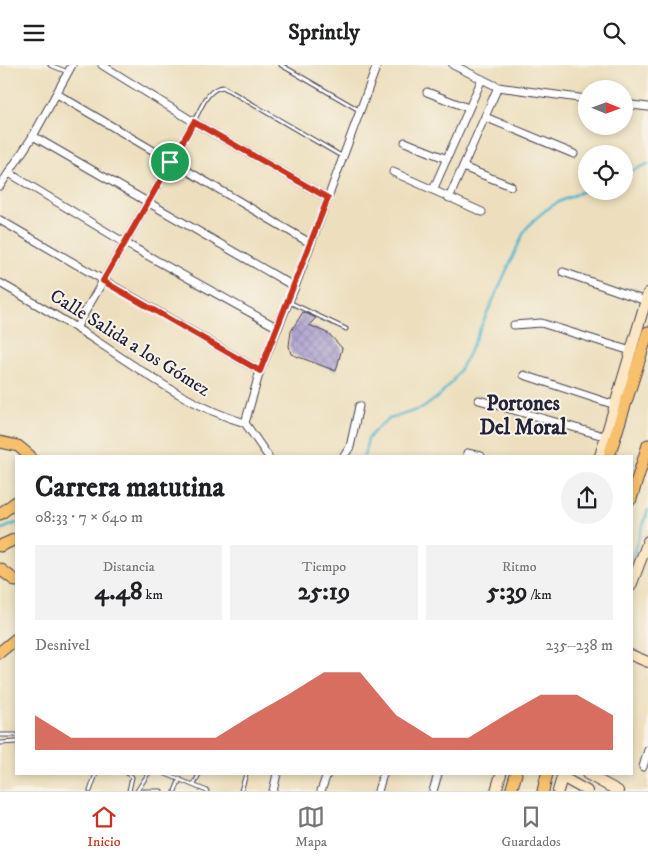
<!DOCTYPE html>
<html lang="es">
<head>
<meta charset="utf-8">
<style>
	:root { --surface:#fff; --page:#f2f2f2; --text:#202124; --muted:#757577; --line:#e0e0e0; --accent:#c8321e }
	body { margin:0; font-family:"IM FELL DW Pica",serif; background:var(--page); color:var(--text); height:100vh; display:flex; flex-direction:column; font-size:19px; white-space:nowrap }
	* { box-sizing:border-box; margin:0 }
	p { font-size:16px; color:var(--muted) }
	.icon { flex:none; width:28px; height:28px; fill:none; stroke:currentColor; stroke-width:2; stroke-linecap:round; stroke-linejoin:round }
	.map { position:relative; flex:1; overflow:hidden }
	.sheet { position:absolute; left:15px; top:390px; width:618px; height:320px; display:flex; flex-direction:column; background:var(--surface); border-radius:0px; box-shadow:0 2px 8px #0003 }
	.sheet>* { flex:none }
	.needle { width:32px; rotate:91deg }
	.fabs { position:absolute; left:578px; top:15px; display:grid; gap:10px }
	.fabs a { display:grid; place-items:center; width:55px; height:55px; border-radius:50%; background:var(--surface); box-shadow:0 2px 8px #0003; font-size:25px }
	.pin { position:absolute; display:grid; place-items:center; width:42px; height:42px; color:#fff; margin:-21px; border:2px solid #fff; border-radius:50%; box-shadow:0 1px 5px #0007 }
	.round { display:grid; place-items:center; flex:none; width:52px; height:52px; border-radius:26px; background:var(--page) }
	.headline { display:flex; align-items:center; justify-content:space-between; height:85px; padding:0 20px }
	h1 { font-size:28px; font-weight:700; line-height:38px }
	.figures { display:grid; grid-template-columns:repeat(3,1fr); gap:8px; height:85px; padding:5px 20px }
	.figures div { display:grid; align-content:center; border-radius:0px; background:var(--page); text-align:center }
	.figures b { font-size:25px; font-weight:700 }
	.figures small { font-size:14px; font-weight:400 }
	.figures p { font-size:14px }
	.chart { height:140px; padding:10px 20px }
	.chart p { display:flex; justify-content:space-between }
	.chart svg { width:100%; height:90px; margin-top:5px; fill:var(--accent); opacity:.7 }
	header { display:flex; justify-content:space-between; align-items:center; height:65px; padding:0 20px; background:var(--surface); font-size:22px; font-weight:700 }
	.menu { display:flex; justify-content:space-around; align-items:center; height:70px; border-top:1px solid var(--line); background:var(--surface); font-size:14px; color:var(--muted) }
	.menu a { display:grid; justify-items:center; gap:2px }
	.menu .current { color:var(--accent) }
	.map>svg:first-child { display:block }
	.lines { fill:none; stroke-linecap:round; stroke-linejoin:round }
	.stream { stroke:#4db4cb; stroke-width:2.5 }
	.building { fill:url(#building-cross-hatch) }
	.lane-casing { stroke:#403e4e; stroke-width:5 }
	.street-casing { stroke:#403e4e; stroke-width:9 }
	.secondary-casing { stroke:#403e4e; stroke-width:12 }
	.primary-casing { stroke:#403e4e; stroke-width:13 }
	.lane { stroke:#fff; stroke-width:3 }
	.street { stroke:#fff; stroke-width:7 }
	.secondary { stroke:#fce6c4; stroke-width:10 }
	.primary { stroke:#f7c06c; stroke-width:11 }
	.route-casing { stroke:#fff; stroke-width:10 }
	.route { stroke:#c8321e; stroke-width:6 }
	.labels { text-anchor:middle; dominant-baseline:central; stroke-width:4; stroke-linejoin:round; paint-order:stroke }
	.street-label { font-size:19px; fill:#22223b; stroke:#f7f3e8 }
	.quarter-label { font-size:21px; font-weight:bold; fill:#22223b; stroke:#f7f3e8 }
</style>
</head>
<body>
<header><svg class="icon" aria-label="menu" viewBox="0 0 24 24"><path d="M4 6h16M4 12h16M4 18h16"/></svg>Sprintly<svg class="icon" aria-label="search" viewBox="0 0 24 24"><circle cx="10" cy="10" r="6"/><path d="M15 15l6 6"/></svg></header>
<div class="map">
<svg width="648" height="726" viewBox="0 0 648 726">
	<defs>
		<pattern id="building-cross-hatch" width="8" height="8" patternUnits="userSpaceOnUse" patternTransform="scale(1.25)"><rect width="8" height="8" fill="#a99dce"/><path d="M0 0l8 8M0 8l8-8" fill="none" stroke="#8980a8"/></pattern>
	</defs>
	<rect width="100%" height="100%" fill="#f7f3e8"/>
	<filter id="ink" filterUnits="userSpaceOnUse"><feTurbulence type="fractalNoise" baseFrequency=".02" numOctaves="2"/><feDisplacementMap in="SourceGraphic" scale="10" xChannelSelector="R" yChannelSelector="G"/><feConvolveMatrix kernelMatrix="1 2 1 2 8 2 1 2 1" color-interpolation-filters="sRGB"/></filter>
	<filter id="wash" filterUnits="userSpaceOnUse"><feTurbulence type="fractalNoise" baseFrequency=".0096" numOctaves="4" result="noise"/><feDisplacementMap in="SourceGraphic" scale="20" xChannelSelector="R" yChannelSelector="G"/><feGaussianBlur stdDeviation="1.12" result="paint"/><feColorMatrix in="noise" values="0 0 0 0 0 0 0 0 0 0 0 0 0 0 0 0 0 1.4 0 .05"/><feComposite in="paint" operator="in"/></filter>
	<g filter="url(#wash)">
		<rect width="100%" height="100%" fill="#eddfbd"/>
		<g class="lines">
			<!-- stream -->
			<g class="stream">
				<path d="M624,109L648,99"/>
				<path d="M364,391L368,374L377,363L389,354L423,343L439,331L453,316L468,290L525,165C544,142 559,136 586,125"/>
				<path d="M0,465L16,458"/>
				<path d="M631,496L648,445"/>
			</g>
		</g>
		<g id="blocks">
			<!-- building -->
			<path class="building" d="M303,247L316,253L309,260L329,269L342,283L336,306L291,289L289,281L291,266Z"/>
		</g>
	</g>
	<g filter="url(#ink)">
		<use href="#blocks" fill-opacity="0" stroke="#403e4e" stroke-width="1"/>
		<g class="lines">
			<defs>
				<g id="lane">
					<path d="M50,0L68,7"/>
					<path d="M281,0L359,45"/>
					<path d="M194,56C201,44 207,23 223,22L343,92"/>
					<path d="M289,237L346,264"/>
					<path d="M0,670H16"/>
					<path d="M0,678L16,677"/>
					<path d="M128,709L132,712L129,726"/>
					<path d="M166,709L207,726"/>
					<path d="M194,720L199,709"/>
					<path d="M90,726L96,709"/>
					<path d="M137,726L148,709"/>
					<path d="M145,726H161"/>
					<path d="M175,726L180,714"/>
					<path d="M241,726L246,709"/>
				</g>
				<g id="street">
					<path d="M102,0L194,57L328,133"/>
					<path d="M453,0L498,22L586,34"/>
					<path d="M427,27L468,43"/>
					<path d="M57,29L310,178"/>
					<path d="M624,39L648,42"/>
					<path d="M485,52L574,89"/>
					<path d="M33,71L295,222"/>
					<path d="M405,77L447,94"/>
					<path d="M463,102L511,121"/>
					<path d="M393,107L482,147"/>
					<path d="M9,108L125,178L278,263"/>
					<path d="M0,121L33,71L72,0"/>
					<path d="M433,125L482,14"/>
					<path d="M449,133L498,22"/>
					<path d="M0,155L260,306"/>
					<path d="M563,207L646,236"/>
					<path d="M0,218C33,237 66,256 98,277C145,308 191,342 245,358"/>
					<path d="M514,260L541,258L631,286"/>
					<path d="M76,263L194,57"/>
					<path d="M524,310L615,340"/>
					<path d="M479,335L607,372"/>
					<path d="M245,358L260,306L295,222L377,0"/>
					<path d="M245,358L268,391"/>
					<path d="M467,388L481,391"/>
					<path d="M344,391L350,382L359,341"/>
					<path d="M643,702L648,685"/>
					<path d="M273,726L277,709"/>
					<path d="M321,726L327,709"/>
					<path d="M378,726L383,709"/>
					<path d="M433,726L438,709"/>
				</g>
				<g id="secondary">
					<path d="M600,391L648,228"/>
					<path d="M631,521L648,476"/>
					<path d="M631,590L648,597"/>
					<path d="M587,709L618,726"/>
					<path d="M562,712L587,726"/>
					<path d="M496,726L501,709"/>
					<path d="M558,726L563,709"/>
				</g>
				<g id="primary">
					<path d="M0,377L18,381L30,391"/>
					<path d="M609,391L648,267"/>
					<path d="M631,434L648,380"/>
					<path d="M0,449L16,437"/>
					<path d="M0,481L16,474"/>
					<path d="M0,504L16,516"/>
					<path d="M0,587L16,574"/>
					<path d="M511,726L516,709"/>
					<path d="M543,726L547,709"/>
				</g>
			</defs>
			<!-- lane casing -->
			<use href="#lane" class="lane-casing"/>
			<!-- street casing -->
			<use href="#street" class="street-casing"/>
			<!-- secondary casing -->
			<use href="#secondary" class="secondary-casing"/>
			<!-- primary casing -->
			<use href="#primary" class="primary-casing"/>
			<!-- lane -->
			<use href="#lane" class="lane"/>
			<!-- street -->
			<use href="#street" class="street"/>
			<!-- secondary -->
			<use href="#secondary" class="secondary"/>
			<!-- primary -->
			<use href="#primary" class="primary"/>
		</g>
	</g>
	<g class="lines" filter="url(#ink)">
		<defs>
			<path id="route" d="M194,57L328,133L260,306L103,216Z"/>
		</defs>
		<!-- route casing -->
		<use href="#route" class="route-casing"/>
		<!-- route -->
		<use href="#route" class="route"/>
	</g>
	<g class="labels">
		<!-- street labels -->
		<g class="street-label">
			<text transform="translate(130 278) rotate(32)">Calle Salida a los Gómez</text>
		</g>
		<!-- quarter labels -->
		<g class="quarter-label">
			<text x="523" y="339">Portones<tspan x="523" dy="24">Del Moral</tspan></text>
		</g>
	</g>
</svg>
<div class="fabs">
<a><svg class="needle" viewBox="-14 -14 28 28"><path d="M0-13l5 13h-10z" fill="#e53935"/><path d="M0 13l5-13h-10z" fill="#757577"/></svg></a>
<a><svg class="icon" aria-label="locate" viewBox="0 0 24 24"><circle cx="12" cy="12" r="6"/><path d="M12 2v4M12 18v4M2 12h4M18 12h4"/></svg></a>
</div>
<div class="pin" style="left:170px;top:97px;background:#1e9e55"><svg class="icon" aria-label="arrive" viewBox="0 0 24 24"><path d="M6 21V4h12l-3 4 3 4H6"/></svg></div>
<section class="sheet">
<div class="headline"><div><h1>Carrera matutina</h1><p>08:33 · 7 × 640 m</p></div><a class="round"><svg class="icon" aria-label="share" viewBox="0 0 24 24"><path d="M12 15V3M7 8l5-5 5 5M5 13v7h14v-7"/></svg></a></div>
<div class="figures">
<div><p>Distancia</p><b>4.48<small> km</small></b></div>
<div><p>Tiempo</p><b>25:19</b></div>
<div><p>Ritmo</p><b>5:39<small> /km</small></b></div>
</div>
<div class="chart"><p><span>Desnivel</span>235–238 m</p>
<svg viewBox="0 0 160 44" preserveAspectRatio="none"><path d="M0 44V27L10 38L20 38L30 38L40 38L50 38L60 27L70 17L80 6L90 6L100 27L110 38L120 38L130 27L140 17L150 17L160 27V44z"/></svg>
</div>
</section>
</div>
<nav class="menu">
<a class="current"><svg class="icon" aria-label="home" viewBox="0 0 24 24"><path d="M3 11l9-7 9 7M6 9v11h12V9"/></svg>Inicio</a>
<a><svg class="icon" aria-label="map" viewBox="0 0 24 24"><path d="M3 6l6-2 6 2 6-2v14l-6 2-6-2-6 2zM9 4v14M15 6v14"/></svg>Mapa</a>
<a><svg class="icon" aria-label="saved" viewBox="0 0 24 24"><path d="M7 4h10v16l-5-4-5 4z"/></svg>Guardados</a>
</nav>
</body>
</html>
